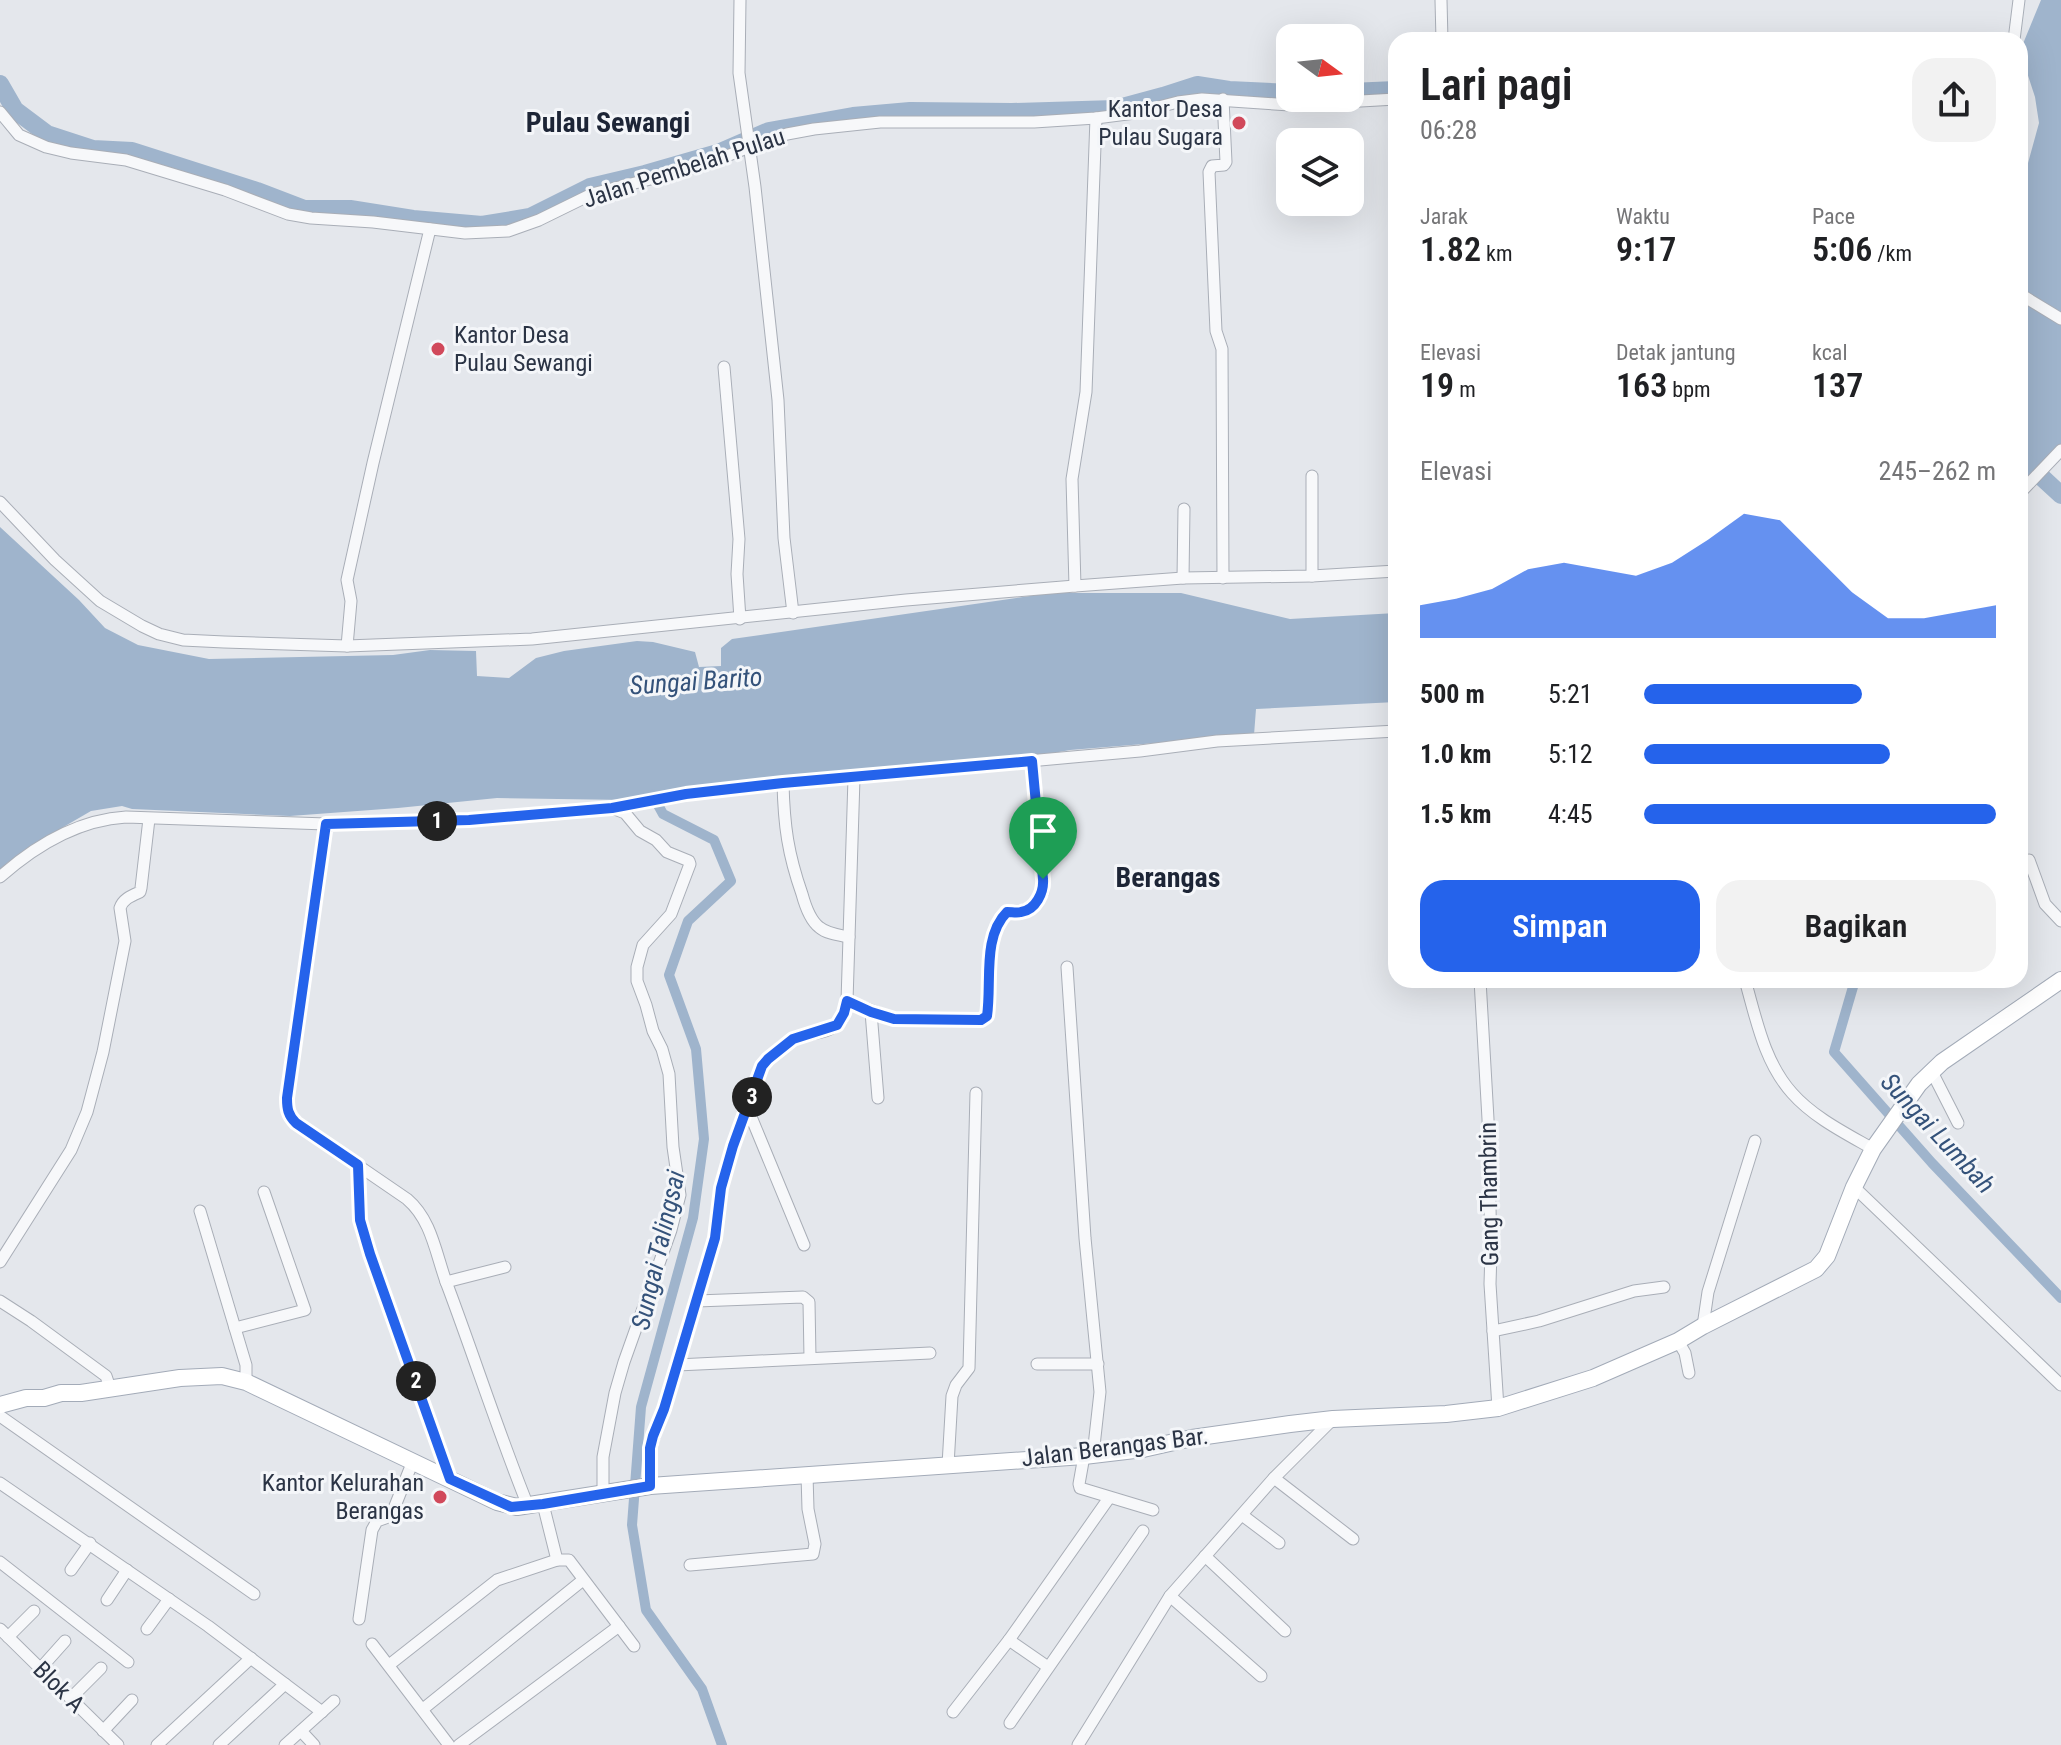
<!DOCTYPE html>
<html lang="id">
<head>
<meta charset="utf-8">
<style>
	:root { --surface:#fff; --page:#f2f2f2; --text:#202124; --muted:#757577; --accent:#2563eb }
	body { margin:0; font-family:"Roboto Condensed",sans-serif; background:var(--page); color:var(--text); height:100vh; display:flex; flex-direction:column; font-size:30px; white-space:nowrap }
	* { box-sizing:border-box; margin:0 }
	p { font-size:26px; color:var(--muted) }
	.icon { flex:none; width:44px; height:44px; fill:none; stroke:currentColor; stroke-width:2; stroke-linecap:round; stroke-linejoin:round }
	.map { position:relative; flex:1; overflow:hidden }
	.side { position:absolute; left:1388px; top:32px; width:640px; height:956px; display:flex; flex-direction:column; background:var(--surface); border-radius:24px; box-shadow:0 8px 32px #0002 }
	.side>* { flex:none }
	.needle { width:52px; rotate:105deg }
	.buttons { position:absolute; left:1276px; top:24px; display:grid; gap:16px }
	.buttons a { display:grid; place-items:center; width:88px; height:88px; border-radius:16px; background:var(--surface); box-shadow:0 8px 32px #0002; font-size:40px }
	.pin { position:absolute; display:grid; place-items:center; width:68px; height:68px; color:#fff; margin:-82px -34px; border-radius:50% 50% 50% 0; rotate:-45deg; box-shadow:0 0 8px #0007 }
	.pin .icon { rotate:45deg }
	.km { position:absolute; width:40px; height:40px; margin:-20px; border-radius:50%; background:#222; color:#fff; font-size:22px; line-height:40px; text-align:center }
	.round { display:grid; place-items:center; flex:none; width:84px; height:84px; border-radius:24px; background:var(--page) }
	.headline { display:flex; align-items:center; justify-content:space-between; height:136px; padding:0 32px }
	h1 { font-size:44px; font-weight:600; line-height:60px }
	.figures { display:grid; grid-template-columns:repeat(3,1fr); gap:12px; height:136px; padding:8px 32px }
	.figures div { display:grid; align-content:center }
	.figures b { font-size:34px; font-weight:600 }
	.figures small { font-size:22px; font-weight:400 }
	.figures p { font-size:22px }
	.chart { height:224px; padding:16px 32px }
	.chart p { display:flex; justify-content:space-between }
	.chart svg { width:100%; height:144px; margin-top:8px; fill:var(--accent); opacity:.7 }
	.cta { display:flex; gap:16px; margin-top:auto; padding:16px 32px }
	.cta a { flex:1; height:92px; border-radius:24px; background:var(--accent); color:#fff; font-size:32px; font-weight:600; line-height:92px; text-align:center }
	.cta a+a { background:var(--page); color:var(--text) }
	ul { padding:0 32px; list-style:none; font-size:26px }
	li { display:grid; grid-template-columns:128px 96px 1fr; align-items:center; height:60px }
	li i { height:20px; border-radius:10px; background:var(--accent) }
	.map>svg:first-child { display:block }
	.water { fill:#9fb4cc }
	.lines { fill:none; stroke-linecap:round; stroke-linejoin:round }
	.canal { stroke:#9fb4cc; stroke-width:10 }
	.river { stroke:#9fb4cc; stroke-width:18 }
	.minor-casing { stroke:#a9aeb7; stroke-width:13 }
	.primary-casing { stroke:#a3abb8; stroke-width:18 }
	.minor { stroke:#f7f8fa; stroke-width:11 }
	.primary { stroke:#fff; stroke-width:16 }
	.route-casing { stroke:#fff; stroke-width:16 }
	.route { stroke:#2563eb; stroke-width:10 }
	.poi-dot { fill:#d1495b; stroke:#f4f6f9; stroke-width:3 }
	.labels { text-anchor:middle; dominant-baseline:central; stroke-width:6; stroke-linejoin:round; paint-order:stroke }
	.poi-label { font-size:24px; fill:#2b3445; stroke:#f4f6f9; text-anchor:end }
	.street-label { font-size:24px; fill:#2b3445; stroke:#f4f6f9 }
	.water-label { font-size:26px; font-style:italic; fill:#34527a; stroke:#f4f6f9 }
	.quarter-label { font-size:28px; font-weight:bold; fill:#1d2536; stroke:#f4f6f9 }
</style>
</head>
<body>
<div class="map">
<svg width="2061" height="1745" viewBox="0 0 2061 1745">
	<rect width="100%" height="100%" fill="#e4e7ec"/>
	<!-- water -->
	<g class="water">
		<path d="M2041,0H2061V445L2020,485V192L2039,123L2035,97L2020,51Z"/>
		<path d="M0,527L79,600L105,628L138,645L209,659L393,655L430,650L476,651L477,676L509,678L536,658L564,651L637,641L653,642L695,652L699,667L721,666V648L732,639L1051,593H1181L1290,619L1396,613V702L1256,709L1254,735L1070,750L1014,760L994,757L626,800L497,798L398,808L290,816L132,809L122,806L91,811L41,840L7,863L0,871Z"/>
	</g>
	<g class="lines">
		<!-- canal -->
		<g class="canal">
			<path d="M652,794L663,814L714,840L731,881L688,921L669,975L696,1049L704,1139L693,1218L641,1407L632,1525L646,1610L702,1689L722,1745"/>
			<path d="M1855,980L1834,1052L1932,1163L2061,1298"/>
		</g>
		<!-- river -->
		<g class="river">
			<path d="M0,84L15,110L47,134L93,149L132,151L257,191L304,209H350L413,219L482,225L530,217L590,187L645,174L718,153L769,131L853,116L910,111L1012,112L1115,109L1163,96L1197,85L1229,90L1290,93"/>
			<path d="M1350,92L1396,90"/>
			<path d="M2020,457L2061,495"/>
		</g>
		<defs>
			<g id="minor">
				<path d="M740,0L739,73L755,187L778,400L784,538L793,613"/>
				<path d="M1441,0L1442,40"/>
				<path d="M2014,40L2019,0"/>
				<path d="M0,112L19,135L46,147L71,153L126,160L225,190L288,214L311,218L373,222L465,233L508,231L539,220L592,194L701,166L760,143L787,134L814,129L880,122H1034L1096,118L1135,113L1178,102L1202,99L1290,105L1396,99"/>
				<path d="M2020,294L2061,319"/>
				<path d="M724,367L739,539L737,574L740,619"/>
				<path d="M2020,493L2061,450"/>
				<path d="M0,502L55,560L100,601L142,626L159,634L183,640L224,642L347,646L532,639L906,600L1075,586L1183,578L1312,576L1396,571"/>
				<path d="M1312,576V476"/>
				<path d="M1183,578L1184,509"/>
				<path d="M1223,578L1222,349L1216,331L1209,172L1212,166L1224,165L1226,162L1223,99"/>
				<path d="M1075,586L1072,479L1086,392L1096,118"/>
				<path d="M347,646L351,601L347,580L373,463L430,229"/>
				<path d="M783,783C784,826 788,854 802,894C805,905 810,920 819,927C827,934 839,935 849,937"/>
				<path d="M326,824L287,1098C287,1109 288,1115 296,1123L407,1199C433,1221 436,1257 448,1287C475,1359 499,1434 528,1506"/>
				<path d="M2029,860L2045,904L2061,921"/>
				<path d="M0,877C36,845 78,820 126,817L326,824L469,820L612,808L686,794L783,783L1140,751L1217,741L1396,731"/>
				<path d="M1067,967L1085,1238L1100,1392L1093,1455"/>
				<path d="M1480,980L1488,1119L1491,1251L1490,1284L1498,1408"/>
				<path d="M1745,980C1756,1018 1764,1062 1792,1093C1813,1117 1845,1133 1873,1149"/>
				<path d="M847,1001L894,1019L981,1020L987,1016C992,983 983,936 1007,912C1028,911 1030,911 1043,892L1032,761"/>
				<path d="M871,1012L878,1098"/>
				<path d="M1931,1070L1958,1123"/>
				<path d="M747,1107L804,1245"/>
				<path d="M358,1165L360,1220L370,1254L450,1479"/>
				<path d="M1854,1187L2061,1385"/>
				<path d="M200,1211L246,1365V1382"/>
				<path d="M0,1262L71,1150L87,1112L103,1052L125,941L120,908C123,899 131,896 140,892L141,888L149,819"/>
				<path d="M446,1282L505,1267"/>
				<path d="M0,1301L31,1321L106,1376L110,1388"/>
				<path d="M697,1301L803,1297L809,1302L810,1358"/>
				<path d="M1703,1326L1708,1292L1755,1141"/>
				<path d="M235,1328L305,1310L264,1192"/>
				<path d="M1493,1331L1539,1321L1634,1291L1664,1287"/>
				<path d="M1678,1341L1685,1353L1689,1373"/>
				<path d="M1037,1364H1098"/>
				<path d="M677,1365L930,1353"/>
				<path d="M0,1416L254,1594"/>
				<path d="M1084,1456L1079,1484L1080,1488L1153,1510"/>
				<path d="M948,1465L952,1396L956,1385L969,1368L976,1093"/>
				<path d="M1274,1478L1353,1539"/>
				<path d="M0,1483L208,1626L322,1712"/>
				<path d="M650,1486C650,1451 650,1442 664,1409L715,1238L721,1188L733,1146L762,1066C770,1056 784,1043 796,1038C808,1033 827,1034 838,1024C844,1019 845,1009 847,1001L854,778"/>
				<path d="M603,1494V1457L615,1393L624,1362L671,1230L680,1195L673,1147L669,1074L662,1049L653,1031L646,1005L637,981V967L643,945L671,914L690,864L689,861L667,852L656,840L640,831L625,813L612,808"/>
				<path d="M543,1504L557,1560H569L634,1646"/>
				<path d="M1242,1515L1279,1543"/>
				<path d="M1205,1556L1285,1631"/>
				<path d="M0,1562L128,1662"/>
				<path d="M690,1565L813,1554L815,1544L808,1509L807,1475"/>
				<path d="M71,1570L90,1543"/>
				<path d="M1170,1596L1261,1676"/>
				<path d="M107,1600L127,1570"/>
				<path d="M359,1619L372,1530L377,1521L391,1516L413,1461"/>
				<path d="M0,1629L118,1745"/>
				<path d="M147,1629L169,1599"/>
				<path d="M8,1637L34,1611"/>
				<path d="M1009,1640L1048,1667"/>
				<path d="M372,1644L449,1745"/>
				<path d="M389,1665L497,1580L557,1560"/>
				<path d="M40,1669L65,1641"/>
				<path d="M71,1698L101,1668"/>
				<path d="M423,1709L583,1580"/>
				<path d="M953,1712L1009,1640L1109,1498"/>
				<path d="M1010,1723L1143,1531"/>
				<path d="M103,1731L132,1700"/>
				<path d="M301,1731L314,1745"/>
				<path d="M157,1745L251,1658"/>
				<path d="M219,1745L285,1684"/>
				<path d="M285,1745L334,1701"/>
				<path d="M459,1745L619,1626"/>
				<path d="M1078,1745L1170,1596L1274,1478L1332,1420"/>
			</g>
			<path id="primary" d="M0,1405L26,1398H44L61,1393H81L180,1378L222,1376L246,1382L497,1502L517,1507L650,1486L1084,1456L1143,1449L1192,1438L1290,1424L1333,1419L1446,1414L1498,1408L1593,1378L1678,1341L1703,1326L1816,1269L1827,1256L1854,1187L1873,1149L1919,1084L1942,1062L2061,980"/>
		</defs>
		<!-- minor casing -->
		<use href="#minor" class="minor-casing"/>
		<!-- primary casing -->
		<use href="#primary" class="primary-casing"/>
		<!-- minor -->
		<use href="#minor" class="minor"/>
		<!-- primary -->
		<use href="#primary" class="primary"/>
	</g>
	<g class="lines">
		<defs>
			<path id="route" d="M1032,761L1043,879C1044,892 1036,910 1021,912C1017,913 1012,912 1007,912C982,937 992,982 987,1016L981,1020L894,1019L871,1012L847,1001L844,1013L837,1025L793,1039L768,1059L762,1066L733,1146L721,1188L715,1238L664,1409L653,1436L650,1448V1486L543,1504L511,1507L450,1479L370,1254L360,1220L358,1165L296,1123C288,1115 287,1109 287,1098L326,824L469,820L612,808L686,794L783,783Z"/>
		</defs>
		<!-- route casing -->
		<use href="#route" class="route-casing"/>
		<!-- route -->
		<use href="#route" class="route"/>
	</g>
	<!-- markers -->
	<g class="poi-dot">
		<circle cx="1239" cy="123" r="8"/>
		<circle cx="438" cy="349" r="8"/>
		<circle cx="440" cy="1497" r="8"/>
	</g>
	<g class="labels">
		<!-- poi labels -->
		<g class="poi-label">
			<text x="1223" y="109">Kantor Desa<tspan x="1223" dy="28">Pulau Sugara</tspan></text>
			<text x="454" y="335" text-anchor="start">Kantor Desa<tspan x="454" dy="28">Pulau Sewangi</tspan></text>
			<text x="424" y="1483">Kantor Kelurahan<tspan x="424" dy="28">Berangas</tspan></text>
		</g>
		<!-- street labels -->
		<g class="street-label">
			<text transform="translate(684 168) rotate(-18)">Jalan Pembelah Pulau</text>
			<text transform="translate(1489 1194) rotate(-91)">Gang Thambrin</text>
			<text transform="translate(1115 1447) rotate(-7)">Jalan Berangas Bar.</text>
			<text transform="translate(59 1687) rotate(45)">Blok A</text>
		</g>
		<!-- water labels -->
		<g class="water-label">
			<text transform="translate(696 681) rotate(-4)">Sungai Barito</text>
			<text transform="translate(1938 1133) rotate(47)">Sungai Lumbah</text>
			<text transform="translate(658 1250) rotate(-77)">Sungai Talingsai</text>
		</g>
		<!-- quarter labels -->
		<g class="quarter-label">
			<text x="608" y="122">Pulau Sewangi</text>
			<text x="1168" y="877">Berangas</text>
		</g>
	</g>
</svg>
<div class="buttons">
<a><svg class="needle" viewBox="-14 -14 28 28"><path d="M0-13l5 13h-10z" fill="#e53935"/><path d="M0 13l5-13h-10z" fill="#757577"/></svg></a>
<a><svg class="icon" aria-label="layers" viewBox="0 0 24 24"><path d="M12 4l9 5-9 5-9-5zM3 14l9 5 9-5"/></svg></a>
</div>
<div class="pin" style="left:1043px;top:879px;background:#1e9e55"><svg class="icon" aria-label="arrive" viewBox="0 0 24 24"><path d="M6 21V4h12l-3 4 3 4H6"/></svg></div>
<b class="km" style="left:437px;top:821px">1</b>
<b class="km" style="left:416px;top:1381px">2</b>
<b class="km" style="left:752px;top:1097px">3</b>
<section class="side">
<div class="headline"><div><h1>Lari pagi</h1><p>06:28</p></div><a class="round"><svg class="icon" aria-label="share" viewBox="0 0 24 24"><path d="M12 15V3M7 8l5-5 5 5M5 13v7h14v-7"/></svg></a></div>
<div class="figures">
<div><p>Jarak</p><b>1.82<small> km</small></b></div>
<div><p>Waktu</p><b>9:17</b></div>
<div><p>Pace</p><b>5:06<small> /km</small></b></div>
</div>
<div class="figures">
<div><p>Elevasi</p><b>19<small> m</small></b></div>
<div><p>Detak jantung</p><b>163<small> bpm</small></b></div>
<div><p>kcal</p><b>137</b></div>
</div>
<div class="chart"><p><span>Elevasi</span>245–262 m</p>
<svg viewBox="0 0 160 44" preserveAspectRatio="none"><path d="M0 44V34L10 32L20 29L30 23L40 21L50 23L60 25L70 21L80 14L90 6L100 8L110 19L120 30L130 38L140 38L150 36L160 34V44z"/></svg>
</div>
<ul>
<li><b>500 m</b>5:21<i style="width:62%"></i></li>
<li><b>1.0 km</b>5:12<i style="width:70%"></i></li>
<li><b>1.5 km</b>4:45<i style="width:100%"></i></li>
</ul>
<div class="cta"><a>Simpan</a><a>Bagikan</a></div>
</section>
</div>
</body>
</html>
